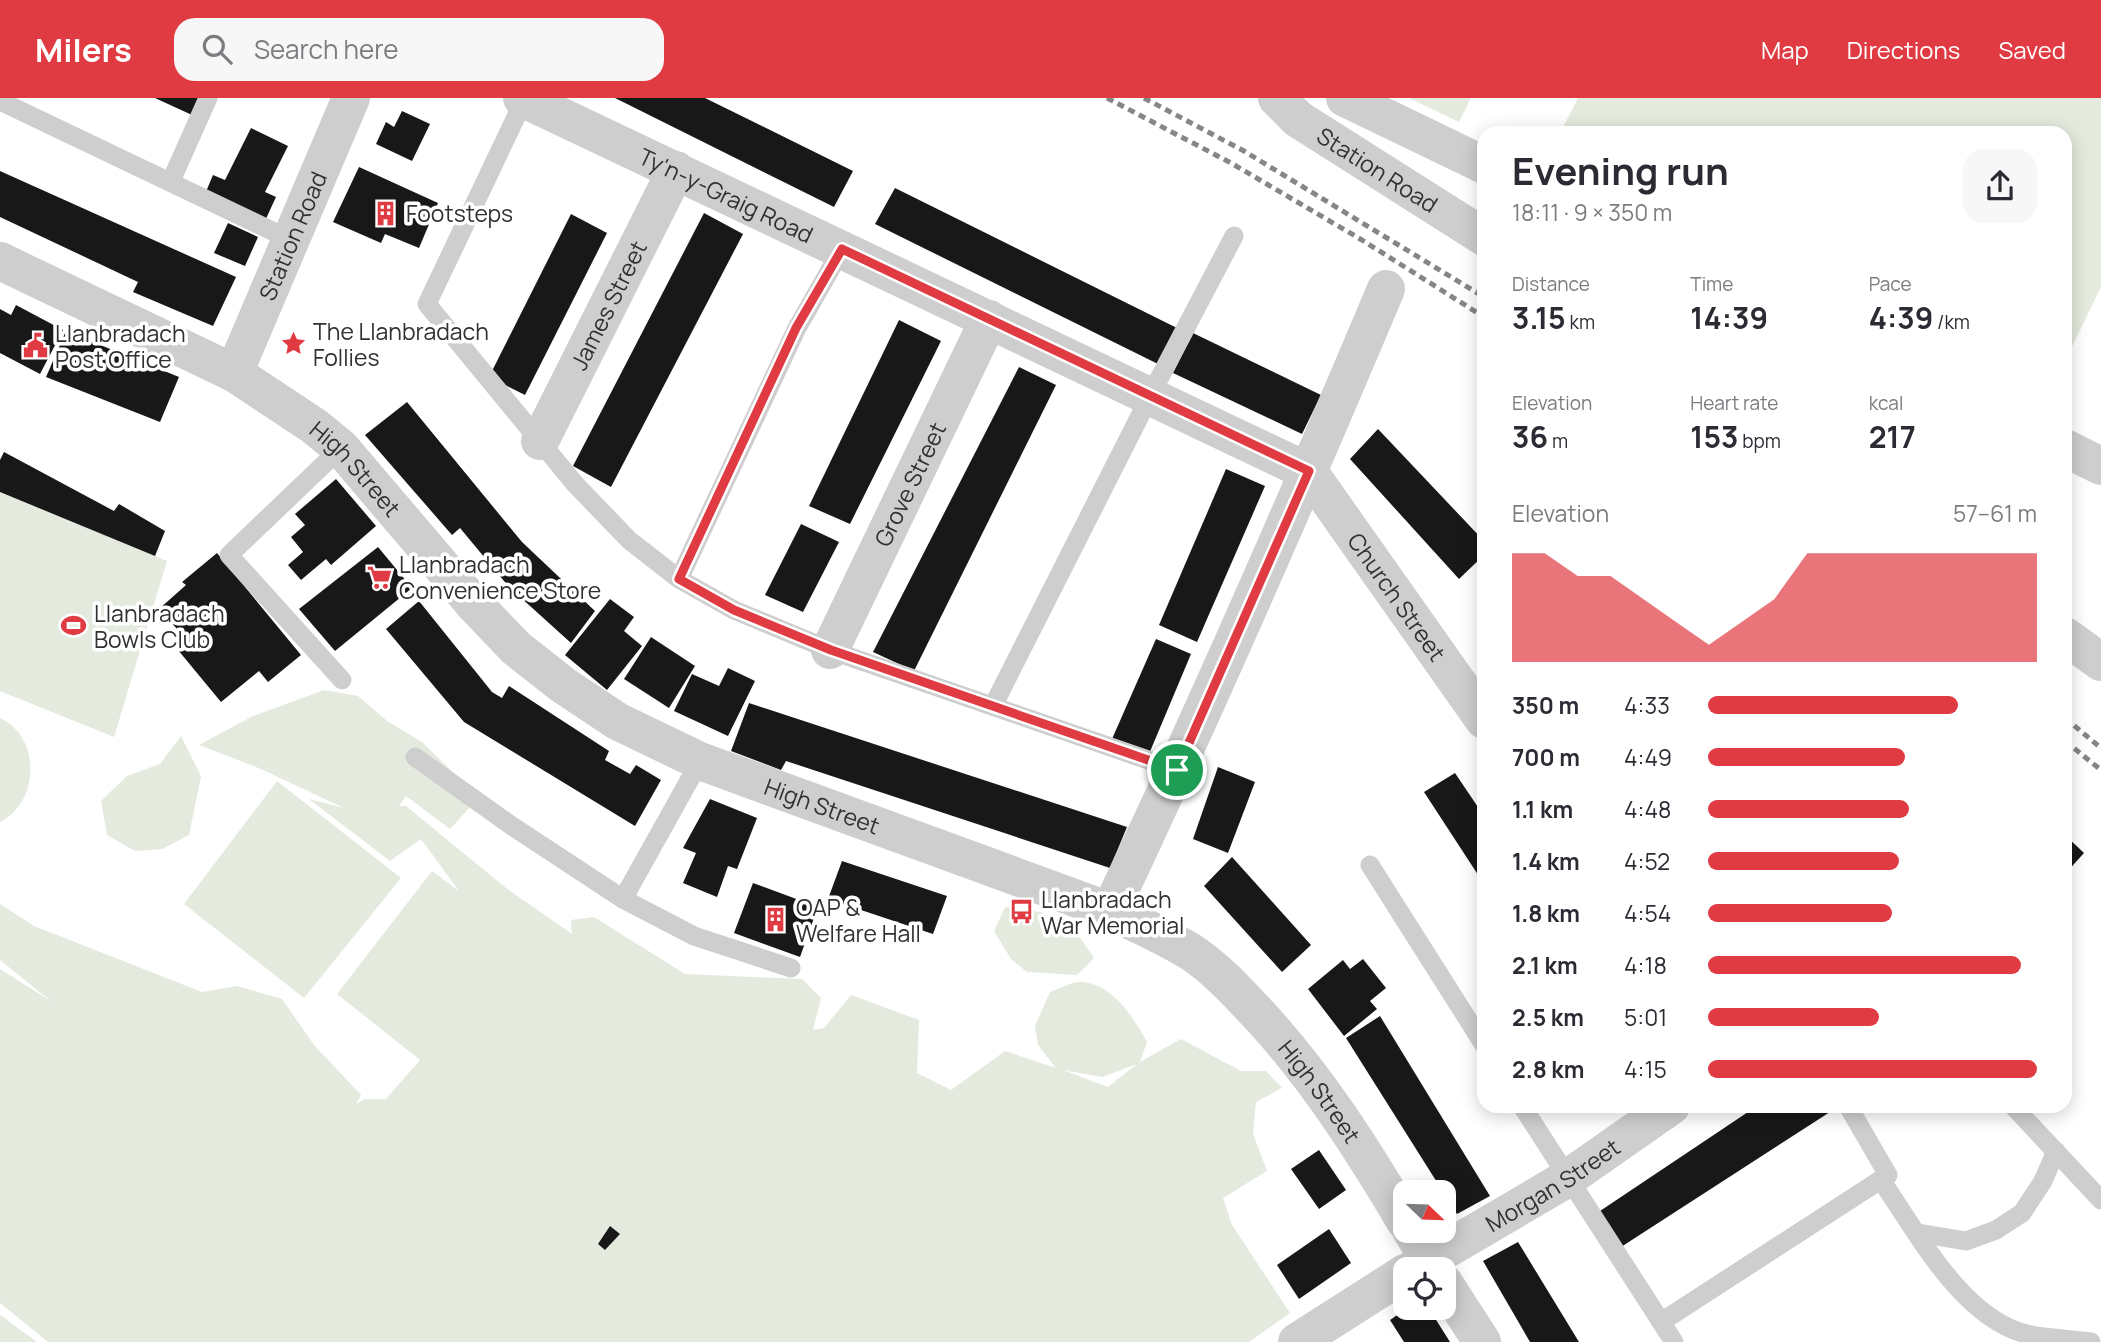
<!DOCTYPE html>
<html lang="en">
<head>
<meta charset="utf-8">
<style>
	:root { --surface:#fff; --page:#f7f7f7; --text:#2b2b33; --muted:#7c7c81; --accent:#e03b42 }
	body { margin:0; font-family:Manrope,sans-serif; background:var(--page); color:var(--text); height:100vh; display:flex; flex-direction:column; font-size:26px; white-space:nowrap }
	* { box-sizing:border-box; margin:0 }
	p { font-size:23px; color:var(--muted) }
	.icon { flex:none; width:38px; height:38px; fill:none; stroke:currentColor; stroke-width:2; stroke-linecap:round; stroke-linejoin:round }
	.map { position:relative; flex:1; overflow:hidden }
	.details { position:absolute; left:1477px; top:28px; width:595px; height:987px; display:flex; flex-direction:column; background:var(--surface); border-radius:21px; box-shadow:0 4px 18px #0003 }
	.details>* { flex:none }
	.needle { width:46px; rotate:113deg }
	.fabs { position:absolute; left:1393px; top:1082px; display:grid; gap:14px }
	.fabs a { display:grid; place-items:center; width:63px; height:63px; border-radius:14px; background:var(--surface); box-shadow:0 4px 18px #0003; font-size:35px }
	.pin { position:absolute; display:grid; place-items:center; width:60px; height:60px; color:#fff; margin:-30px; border:4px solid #fff; border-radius:50%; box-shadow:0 2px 7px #0007 }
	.round { display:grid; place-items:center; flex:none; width:74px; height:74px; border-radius:21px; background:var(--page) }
	.overview { display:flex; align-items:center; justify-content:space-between; height:119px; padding:0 35px }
	h1 { font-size:38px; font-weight:700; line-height:52px }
	.stats { display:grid; grid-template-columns:repeat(3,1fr); gap:10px; height:119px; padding:7px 35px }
	.stats div { display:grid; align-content:center }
	.stats b { font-size:30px; font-weight:700 }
	.stats small { font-size:19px; font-weight:400 }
	.stats p { font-size:19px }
	.chart { height:196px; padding:14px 35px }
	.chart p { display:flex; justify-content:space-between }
	.chart svg { width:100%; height:126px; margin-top:7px; fill:var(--accent); opacity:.7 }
	ul { padding:0 35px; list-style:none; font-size:23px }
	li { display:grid; grid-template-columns:112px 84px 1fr; align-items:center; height:52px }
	li i { height:18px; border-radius:9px; background:var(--accent) }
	header { display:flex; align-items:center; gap:42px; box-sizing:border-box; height:98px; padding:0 35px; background:var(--accent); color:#fff }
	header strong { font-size:33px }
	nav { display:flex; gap:38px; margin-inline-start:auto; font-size:24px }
	.search { width:490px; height:63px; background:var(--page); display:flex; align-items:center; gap:18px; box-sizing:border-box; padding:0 24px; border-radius:21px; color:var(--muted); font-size:26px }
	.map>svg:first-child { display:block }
	.green { fill:#e4eadd; fill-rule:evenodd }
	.building { fill:#181818 }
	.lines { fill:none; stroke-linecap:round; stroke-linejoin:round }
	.service { stroke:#cecece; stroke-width:19 }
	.minor { stroke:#cecece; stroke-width:38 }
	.tertiary { stroke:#cecece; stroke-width:38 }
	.rail { stroke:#868686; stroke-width:5; stroke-dasharray:7 5; stroke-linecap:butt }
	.route-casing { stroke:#fff; stroke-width:14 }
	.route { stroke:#e03b42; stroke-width:9 }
	.labels { text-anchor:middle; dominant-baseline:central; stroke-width:7; stroke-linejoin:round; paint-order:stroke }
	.street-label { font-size:23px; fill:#313131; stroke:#fff }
	.poi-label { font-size:23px; fill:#313131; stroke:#fff; text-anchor:start }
</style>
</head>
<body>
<header>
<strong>Milers</strong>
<div class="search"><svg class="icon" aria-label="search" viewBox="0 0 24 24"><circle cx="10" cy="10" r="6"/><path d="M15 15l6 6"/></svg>Search here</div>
<nav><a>Map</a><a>Directions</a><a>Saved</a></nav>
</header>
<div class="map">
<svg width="2101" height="1244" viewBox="0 0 2101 1244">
	<rect width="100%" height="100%" fill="#fff"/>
	<!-- green -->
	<g class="green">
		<path d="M1409,0H1471L1459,24Z"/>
		<path d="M1578,0H2101V189L2065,263V35H1560Z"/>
		<path d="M0,394L167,463L114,639L0,593Z"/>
		<path d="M324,592L358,598L387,623L422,644L466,687L471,708L450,731L406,698L399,708H406L506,790L572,836L571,822L594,819L685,876L802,881L821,900L813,932L824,930L851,897L919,922L917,975L951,992L1005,953L1056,970L1038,947L1035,928L1050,894C1059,891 1072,883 1081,884C1112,885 1134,920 1147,944L1140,964L1181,941L1241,973H1266L1282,990L1256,1004L1253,1036L1267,1073L1223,1100L1232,1127L1290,1215L1249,1244H48L0,1205V871L52,904L0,862V806L34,828L202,894L237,888L282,901L314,947L361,997L356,1006L365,1001H386L420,962L337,896L432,773L459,793L421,741L390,763L309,701L344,710L261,671L199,647L253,618ZM1137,966L1108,989L1063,972L1102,979Z"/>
		<path d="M0,620C41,639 40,704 0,724Z"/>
		<path d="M181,638L201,678L189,737L162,751L135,753L107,737L101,703L127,678L160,666Z"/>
		<path d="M277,683L401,780L304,900L184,806Z"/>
		<path d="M1005,809L1041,814L1075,832L1094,860L1077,877L1027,874L1011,861L994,833Z"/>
		<path d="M0,1217L3,1219L37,1244H0Z"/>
	</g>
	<!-- building -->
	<g class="building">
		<path d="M155,0H201L192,17Z"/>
		<path d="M615,0H705L853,73L834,109Z"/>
		<path d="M402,13L430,26L412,63L376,46L386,24L394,29Z"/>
		<path d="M251,30L288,48L265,94L276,99L264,125L205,96L213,77L225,82Z"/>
		<path d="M359,69L438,105L419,150L385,136L381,145L333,124Z"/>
		<path d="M0,73L236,179L213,228L133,194L138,184L0,119Z"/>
		<path d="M895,90L1177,230L1160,267L875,126Z"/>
		<path d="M704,115L743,136L611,389L573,368Z"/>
		<path d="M571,116L607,135L525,297L489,279Z"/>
		<path d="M228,125L258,139L245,168L214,155Z"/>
		<path d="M16,207L63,232L40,276L0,255V211L11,217Z"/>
		<path d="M899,222L941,243L850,426L809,408Z"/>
		<path d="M66,233L179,279L160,324L46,279Z"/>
		<path d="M1193,235L1321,297L1302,336L1173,275Z"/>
		<path d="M1019,269L1056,287L914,573L873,554Z"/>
		<path d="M407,304L522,444L595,513L571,545L509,489L460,430L452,437L365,337Z"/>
		<path d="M1378,331L1484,443V457L1459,481L1350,361Z"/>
		<path d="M4,354L114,413L119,406L165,433L155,458L0,394V362Z"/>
		<path d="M1226,371L1265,388L1197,544L1159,527Z"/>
		<path d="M336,381L376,428L331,467L326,461L301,482L288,467L303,454L291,439L305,427L295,416Z"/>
		<path d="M801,426L839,444L803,514L765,497Z"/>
		<path d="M378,449L412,490L335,553L299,511Z"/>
		<path d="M217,455L301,557L268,584L259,573L221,604L178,552L186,541L159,511L186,487L182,484Z"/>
		<path d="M610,501L634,519L624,533L642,548L607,592L565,557Z"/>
		<path d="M419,503L492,594L502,600L509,588L609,653L605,662L630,676L636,667L661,682L635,728L464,624L386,531Z"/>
		<path d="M651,539L695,568L669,610L624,581Z"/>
		<path d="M1156,541L1191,556L1149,656L1112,641Z"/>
		<path d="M728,570L755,583L728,638L674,613L692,576L719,588Z"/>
		<path d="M749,605L1127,729L1110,770L786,663L781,672L731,653Z"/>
		<path d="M1218,669L1255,684L1228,755L1193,741Z"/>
		<path d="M1455,675L1484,718V786L1424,694Z"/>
		<path d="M710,701L757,720L737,771L728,768L717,799L683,785L696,755L683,750Z"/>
		<path d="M2065,737L2084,755L2065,776Z"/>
		<path d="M1232,759L1311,847L1282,874L1204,788Z"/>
		<path d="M842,763L947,798L933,836L828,801Z"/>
		<path d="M753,785L818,809L800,859L734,835Z"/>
		<path d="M1363,861L1386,890L1370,903L1377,911L1344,938L1308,891L1343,862L1350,871Z"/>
		<path d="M1380,918L1490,1098L1457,1116L1346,940Z"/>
		<path d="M1757,1008H1827L1830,1014L1621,1149L1597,1115Z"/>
		<path d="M1319,1052L1346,1092L1319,1111L1291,1071Z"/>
		<path d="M610,1128L620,1136L605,1152L598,1146Z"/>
		<path d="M1329,1131L1351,1165L1299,1201L1277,1167Z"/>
		<path d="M1518,1144L1579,1244H1530L1483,1163Z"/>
		<path d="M1409,1209H1428L1450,1244H1404L1390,1222Z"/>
	</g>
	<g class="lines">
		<!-- service -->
		<g class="service">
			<path d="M525,0L427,206L575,386L629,442L679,481L734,512L830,552L1177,672"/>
			<path d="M0,3L291,142"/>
			<path d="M171,83L208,0"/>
			<path d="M341,350L229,457L342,582"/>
			<path d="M679,481L797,230L842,151"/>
			<path d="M993,608L1150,298L1234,138"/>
			<path d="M415,659L512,728L623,801L700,663"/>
			<path d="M1370,767L1484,947"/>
			<path d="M623,801L694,838L791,870"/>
			<path d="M1522,1008L1674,1244"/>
			<path d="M2013,1008L2101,1102"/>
			<path d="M1881,1082C1917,1134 1961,1219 2026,1236C2047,1241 2070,1241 2091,1244"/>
			<path d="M1918,1135L1966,1143L1996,1132L2022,1115L2043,1083L2056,1053"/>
			<path d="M1661,1224L1888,1077L1848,1008"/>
		</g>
		<!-- minor -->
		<g class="minor">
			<path id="s1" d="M522,0L1309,374L1484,622"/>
			<path id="s2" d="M1277,0L1298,21L1484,139"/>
			<path d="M1345,0L1484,67"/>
			<path id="s3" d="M234,275L351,0"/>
			<path id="s4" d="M540,343L676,72"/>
			<path d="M2065,350L2101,368"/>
			<path d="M2065,538L2101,564"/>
			<path id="s5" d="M830,552L989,221"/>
			<path d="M1110,813C1207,608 1298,400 1386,191"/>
			<path id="s6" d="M1413,1171L1568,1080L1671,1008"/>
			<path d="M1297,1244L1405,1175"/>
		</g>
		<!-- tertiary -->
		<g class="tertiary">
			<path id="s7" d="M0,163L234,275L314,328L341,350L473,505L516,550L563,587L617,623L700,663L1110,813C1138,826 1165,838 1191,854C1218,872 1239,896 1261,919C1319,983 1361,1049 1405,1123"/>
			<path d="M1411,1132L1435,1171"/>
			<path d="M1444,1185L1482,1244"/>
		</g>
		<!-- rail -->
		<g class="rail">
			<path d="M1107,0L1231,65L1362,142L1484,219"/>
			<path d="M1144,0L1244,53L1484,199"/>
			<path d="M2065,620L2101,650"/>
			<path d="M2065,643L2101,672"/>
		</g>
	</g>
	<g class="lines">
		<defs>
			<path id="route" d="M842,151L1309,373L1177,672L831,552L734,512L679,481L796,230Z"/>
		</defs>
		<!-- route casing -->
		<use href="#route" class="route-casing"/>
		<!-- route -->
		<use href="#route" class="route"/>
	</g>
	<!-- icons -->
	<defs>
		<symbol id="building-bare" viewBox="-9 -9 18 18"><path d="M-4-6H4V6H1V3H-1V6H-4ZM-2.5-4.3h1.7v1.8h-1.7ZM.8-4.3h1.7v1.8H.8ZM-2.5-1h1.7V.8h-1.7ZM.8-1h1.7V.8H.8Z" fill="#e03b42" stroke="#fff" stroke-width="2.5" paint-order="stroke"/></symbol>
		<symbol id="sight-bare" viewBox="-9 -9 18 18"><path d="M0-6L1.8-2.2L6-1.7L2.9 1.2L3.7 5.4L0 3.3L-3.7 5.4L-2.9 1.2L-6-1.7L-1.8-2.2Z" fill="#e03b42" stroke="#fff" stroke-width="2.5" paint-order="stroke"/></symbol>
		<symbol id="civic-bare" viewBox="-9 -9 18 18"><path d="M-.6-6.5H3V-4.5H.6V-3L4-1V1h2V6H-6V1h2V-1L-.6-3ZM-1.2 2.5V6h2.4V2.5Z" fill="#e03b42" stroke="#fff" stroke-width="2.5" paint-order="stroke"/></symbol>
		<symbol id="supermarket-bare" viewBox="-9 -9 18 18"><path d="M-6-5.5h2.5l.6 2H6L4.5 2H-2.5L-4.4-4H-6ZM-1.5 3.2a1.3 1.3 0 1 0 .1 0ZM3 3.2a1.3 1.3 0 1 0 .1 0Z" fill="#e03b42" stroke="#fff" stroke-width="2.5" paint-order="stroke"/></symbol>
		<symbol id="stadium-bare" viewBox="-9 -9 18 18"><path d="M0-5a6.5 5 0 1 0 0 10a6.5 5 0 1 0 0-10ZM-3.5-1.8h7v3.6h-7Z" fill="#e03b42" stroke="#fff" stroke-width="2.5" paint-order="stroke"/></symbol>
		<symbol id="bus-bare" viewBox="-9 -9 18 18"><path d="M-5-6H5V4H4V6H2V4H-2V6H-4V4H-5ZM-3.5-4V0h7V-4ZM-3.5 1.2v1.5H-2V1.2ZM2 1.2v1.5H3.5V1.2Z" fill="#e03b42" stroke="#fff" stroke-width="2.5" paint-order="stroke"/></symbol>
	</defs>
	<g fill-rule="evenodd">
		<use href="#building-bare" x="368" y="98" width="35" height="35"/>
		<use href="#sight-bare" x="276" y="228" width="35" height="35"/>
		<use href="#civic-bare" x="18" y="230" width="35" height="35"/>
		<use href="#supermarket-bare" x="362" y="462" width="35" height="35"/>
		<use href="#stadium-bare" x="56" y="510" width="35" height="35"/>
		<use href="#bus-bare" x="1004" y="796" width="35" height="35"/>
		<use href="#building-bare" x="758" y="804" width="35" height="35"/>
	</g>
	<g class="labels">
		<!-- street labels -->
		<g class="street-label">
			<text stroke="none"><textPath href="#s2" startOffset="124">Station Road</textPath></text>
			<text stroke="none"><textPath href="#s1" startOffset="226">Ty'n-y-Graig Road</textPath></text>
			<text stroke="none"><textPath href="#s3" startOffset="149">Station Road</textPath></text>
			<text stroke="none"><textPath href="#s4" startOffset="152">James Street</textPath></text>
			<text stroke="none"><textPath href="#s7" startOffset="415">High Street</textPath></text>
			<text stroke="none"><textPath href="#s5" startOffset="184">Grove Street</textPath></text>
			<text stroke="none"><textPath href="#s1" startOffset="1024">Church Street</textPath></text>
			<text stroke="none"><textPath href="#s7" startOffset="1003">High Street</textPath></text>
			<text stroke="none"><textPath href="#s7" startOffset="1591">High Street</textPath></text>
			<text stroke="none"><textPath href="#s6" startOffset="163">Morgan Street</textPath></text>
		</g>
		<!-- poi labels -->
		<g class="poi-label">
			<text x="406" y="115">Footsteps</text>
			<text x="313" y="233">The Llanbradach<tspan x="313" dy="26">Follies</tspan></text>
			<text x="55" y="235">Llanbradach<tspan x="55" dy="26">Post Office</tspan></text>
			<text x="399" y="466">Llanbradach<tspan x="399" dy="26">Convenience Store</tspan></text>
			<text x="94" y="515">Llanbradach<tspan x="94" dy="26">Bowls Club</tspan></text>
			<text x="1041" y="801">Llanbradach<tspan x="1041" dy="26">War Memorial</tspan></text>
			<text x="796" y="809">OAP &amp;<tspan x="796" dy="26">Welfare Hall</tspan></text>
		</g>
	</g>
</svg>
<div class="fabs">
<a><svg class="needle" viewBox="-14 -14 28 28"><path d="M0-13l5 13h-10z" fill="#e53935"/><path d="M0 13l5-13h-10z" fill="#7c7c81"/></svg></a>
<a><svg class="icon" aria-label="locate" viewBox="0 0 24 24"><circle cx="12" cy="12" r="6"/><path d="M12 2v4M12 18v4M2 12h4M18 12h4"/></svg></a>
</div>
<div class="pin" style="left:1177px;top:672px;background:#1e9e55"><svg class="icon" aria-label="arrive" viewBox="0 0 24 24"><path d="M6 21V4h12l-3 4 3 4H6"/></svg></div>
<section class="details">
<div class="overview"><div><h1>Evening run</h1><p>18:11 · 9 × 350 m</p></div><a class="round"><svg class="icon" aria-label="share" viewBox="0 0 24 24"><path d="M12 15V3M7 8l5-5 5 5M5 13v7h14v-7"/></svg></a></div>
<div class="stats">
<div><p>Distance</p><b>3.15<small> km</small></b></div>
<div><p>Time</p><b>14:39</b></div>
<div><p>Pace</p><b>4:39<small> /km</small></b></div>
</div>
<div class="stats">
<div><p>Elevation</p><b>36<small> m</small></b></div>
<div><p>Heart rate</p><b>153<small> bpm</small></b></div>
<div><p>kcal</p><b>217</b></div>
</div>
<div class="chart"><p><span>Elevation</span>57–61 m</p>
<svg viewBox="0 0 160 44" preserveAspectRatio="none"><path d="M0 44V6L10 6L20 14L30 14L40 22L50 30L60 38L70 30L80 22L90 6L100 6L110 6L120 6L130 6L140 6L150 6L160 6V44z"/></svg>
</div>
<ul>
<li><b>350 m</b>4:33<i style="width:76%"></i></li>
<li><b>700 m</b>4:49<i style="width:60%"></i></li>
<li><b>1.1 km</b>4:48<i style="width:61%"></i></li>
<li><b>1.4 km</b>4:52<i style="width:58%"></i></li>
<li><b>1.8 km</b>4:54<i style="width:56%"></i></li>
<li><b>2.1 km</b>4:18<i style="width:95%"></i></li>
<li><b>2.5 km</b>5:01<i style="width:52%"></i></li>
<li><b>2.8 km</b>4:15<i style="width:100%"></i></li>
</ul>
</section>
</div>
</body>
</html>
